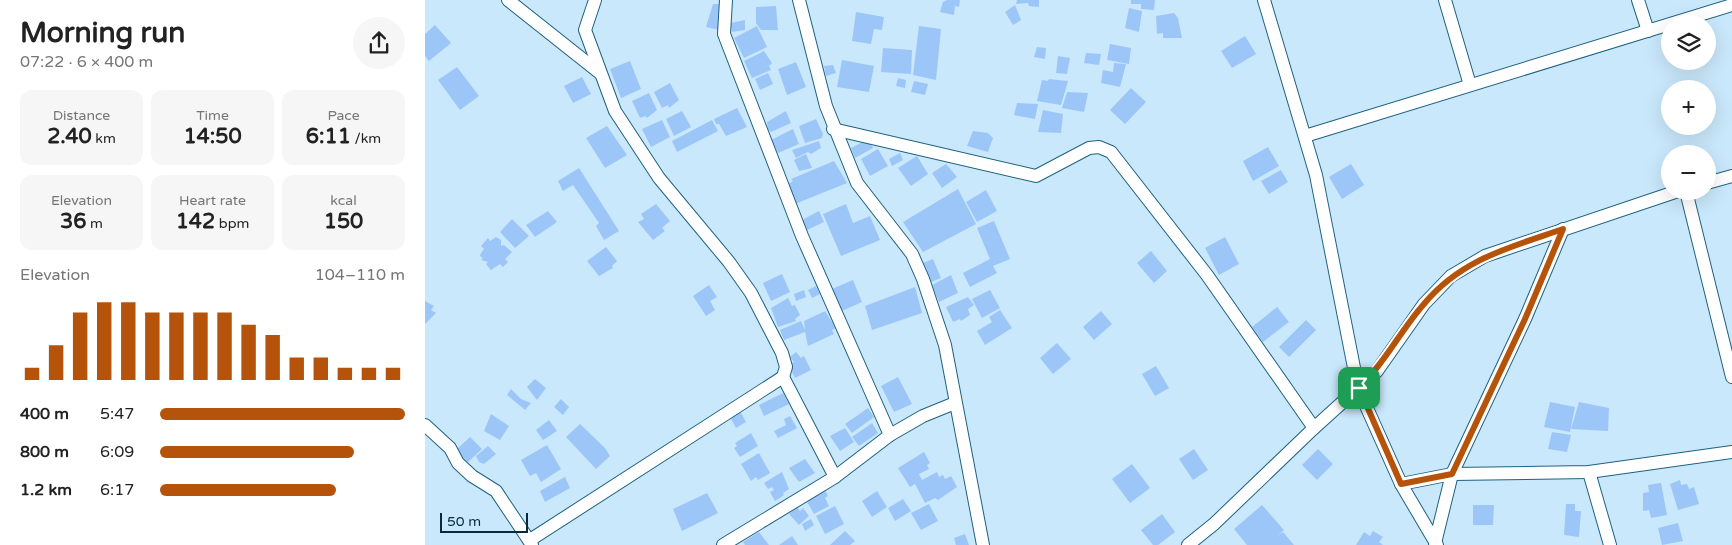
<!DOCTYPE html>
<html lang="en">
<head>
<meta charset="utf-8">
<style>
	:root { --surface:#fff; --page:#f6f6f6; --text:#222; --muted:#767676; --accent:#b45309 }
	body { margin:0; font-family:"Varela Round",sans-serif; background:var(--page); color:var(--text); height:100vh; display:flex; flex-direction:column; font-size:19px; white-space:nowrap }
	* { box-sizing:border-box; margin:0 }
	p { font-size:16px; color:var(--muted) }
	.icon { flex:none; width:28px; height:28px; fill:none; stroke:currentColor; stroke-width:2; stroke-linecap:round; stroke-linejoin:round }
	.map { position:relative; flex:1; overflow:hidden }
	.drawer { display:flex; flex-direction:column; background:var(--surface); width:425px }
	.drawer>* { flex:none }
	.tools { position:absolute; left:1236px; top:15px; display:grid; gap:10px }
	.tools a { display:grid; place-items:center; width:55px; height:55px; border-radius:50%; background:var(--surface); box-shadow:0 5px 20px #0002; font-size:25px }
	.scale { position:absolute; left:15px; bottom:12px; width:88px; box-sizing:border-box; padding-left:5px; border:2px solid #042a3b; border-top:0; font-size:14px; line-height:18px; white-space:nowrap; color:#042a3b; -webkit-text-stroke:4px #c9e8fb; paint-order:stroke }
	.pin { position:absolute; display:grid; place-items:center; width:42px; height:42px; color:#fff; margin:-21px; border-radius:10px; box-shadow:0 2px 8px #0006 }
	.round { display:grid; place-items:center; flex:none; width:52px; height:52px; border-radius:26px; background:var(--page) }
	.summary { display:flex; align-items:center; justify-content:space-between; height:85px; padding:0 20px }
	h1 { font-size:28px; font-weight:700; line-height:38px }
	.stats { display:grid; grid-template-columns:repeat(3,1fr); gap:8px; height:85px; padding:5px 20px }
	.stats div { display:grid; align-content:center; border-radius:12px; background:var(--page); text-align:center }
	.stats b { font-size:21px; font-weight:700 }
	.stats small { font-size:14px; font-weight:400 }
	.stats p { font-size:14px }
	.chart { height:140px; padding:10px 20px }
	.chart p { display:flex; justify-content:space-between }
	.chart svg { width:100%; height:90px; margin-top:5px; stroke:var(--accent); stroke-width:6 }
	ul { padding:0 20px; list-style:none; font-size:16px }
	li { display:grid; grid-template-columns:80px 60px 1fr; align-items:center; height:38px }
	li i { height:12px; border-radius:6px; background:var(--accent) }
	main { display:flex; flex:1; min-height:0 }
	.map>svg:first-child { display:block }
	.building { fill:#9dc6f8 }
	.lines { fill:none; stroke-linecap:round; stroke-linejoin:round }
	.street-casing { stroke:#1e6181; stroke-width:14 }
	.street { stroke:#fff; stroke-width:12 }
	.route-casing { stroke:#fff; stroke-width:10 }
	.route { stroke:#b45309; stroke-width:6 }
</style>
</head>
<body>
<main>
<section class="drawer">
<div class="summary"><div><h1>Morning run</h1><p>07:22 · 6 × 400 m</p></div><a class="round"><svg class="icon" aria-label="share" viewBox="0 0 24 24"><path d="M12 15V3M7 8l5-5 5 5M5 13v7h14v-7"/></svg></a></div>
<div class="stats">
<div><p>Distance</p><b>2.40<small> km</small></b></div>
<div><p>Time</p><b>14:50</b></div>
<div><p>Pace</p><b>6:11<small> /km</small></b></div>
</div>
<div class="stats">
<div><p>Elevation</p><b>36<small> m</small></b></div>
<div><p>Heart rate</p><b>142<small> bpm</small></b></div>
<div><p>kcal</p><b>150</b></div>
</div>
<div class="chart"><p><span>Elevation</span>104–110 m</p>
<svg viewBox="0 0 160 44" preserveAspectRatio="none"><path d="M5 44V38M15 44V27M25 44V11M35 44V6M45 44V6M55 44V11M65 44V11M75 44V11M85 44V11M95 44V17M105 44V22M115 44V33M125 44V33M135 44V38M145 44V38M155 44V38"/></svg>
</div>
<ul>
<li><b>400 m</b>5:47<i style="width:100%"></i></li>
<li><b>800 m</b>6:09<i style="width:79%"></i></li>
<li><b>1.2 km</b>6:17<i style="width:72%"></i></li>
</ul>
</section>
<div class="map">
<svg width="1307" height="545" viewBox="0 0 1307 545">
	<rect width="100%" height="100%" fill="#c9e8fb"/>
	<!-- building -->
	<g class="building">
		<path d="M522,0H535L534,7L530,6L529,15L515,12L518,2Z"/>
		<path d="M592,0H614V7L604,6L603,3L591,4Z"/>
		<path d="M706,0H730L729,10L716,9V4H706Z"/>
		<path d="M288,4H294V30L281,27Z"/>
		<path d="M590,5L596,20L588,25L580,12Z"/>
		<path d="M351,6L353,30H336L331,23V7Z"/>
		<path d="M704,8L717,11L714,32L700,28Z"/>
		<path d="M431,12L459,17L457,30L449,29L446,44L427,41Z"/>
		<path d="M749,13L753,18L757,38H738V33L732,34L731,16Z"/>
		<path d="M320,20V30L307,32L306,23Z"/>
		<path d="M10,25L26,43L4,61L0,56V34Z"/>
		<path d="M332,26L342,47L319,58L309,38Z"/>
		<path d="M494,26L516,29L511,80L488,75Z"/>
		<path d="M820,36L831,54L807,68L796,51Z"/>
		<path d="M685,44L706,48L704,64L682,60Z"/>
		<path d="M612,47L621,48L620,59L609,57Z"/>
		<path d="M458,48L487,50L486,74L456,72Z"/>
		<path d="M339,51L347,63L344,66L346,70L327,78L319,61Z"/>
		<path d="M661,53L676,54L674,65L659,63Z"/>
		<path d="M633,56L645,58L642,74L631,73Z"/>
		<path d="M417,60L449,66L444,92L412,87Z"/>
		<path d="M205,61L216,89L196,98L185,69Z"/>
		<path d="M371,62L381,87L362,95L353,69Z"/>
		<path d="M689,63L701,64L695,87L676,83L678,70L688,72Z"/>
		<path d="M408,65L411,73L401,76L399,66Z"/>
		<path d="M32,67L54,96L35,110L13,80Z"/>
		<path d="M343,73L348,84L335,90L330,79Z"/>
		<path d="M157,77L166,94L148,103L139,86Z"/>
		<path d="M473,78L481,80L480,88L471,86Z"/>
		<path d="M624,79L643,81L636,105L612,101L617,80L623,81Z"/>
		<path d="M489,81L503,84L500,95L486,92Z"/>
		<path d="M245,83L254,100L244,108L243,105L237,108L229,92Z"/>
		<path d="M706,88L721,102L700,124L685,110Z"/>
		<path d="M642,92L663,93L659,112L637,108Z"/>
		<path d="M224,93L232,110L222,118L220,116L215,118L207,101Z"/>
		<path d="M592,103L613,104L610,119L589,115Z"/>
		<path d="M312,108L322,127L301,136L294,124H291L289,119Z"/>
		<path d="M618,110L638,114L636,133L613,132Z"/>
		<path d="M257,111L266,127L249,136L241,119Z"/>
		<path d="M361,111L366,123L346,132L343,129L342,122Z"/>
		<path d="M391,119L398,134L397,138L380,143L374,126Z"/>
		<path d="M237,120L245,137L226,147L217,129Z"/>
		<path d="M287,120L293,131L252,152L247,141Z"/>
		<path d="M182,126L202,155L180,168L161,138Z"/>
		<path d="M368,129L374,144L353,153L346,140Z"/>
		<path d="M548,131L563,133L568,138L563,152L542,146Z"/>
		<path d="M443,139L448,148L430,158L426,148Z"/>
		<path d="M394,141L396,148L386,154L383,152L371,158L367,150Z"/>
		<path d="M843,147L854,166L828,181L818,161Z"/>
		<path d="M453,149L463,166L445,176L436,159Z"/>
		<path d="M475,153L478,160L467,166L464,159Z"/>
		<path d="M381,154L387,168L374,171L369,160Z"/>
		<path d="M492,156L503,174L486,186L473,168Z"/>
		<path d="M409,161L422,183L370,204L363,184L368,181L366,179Z"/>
		<path d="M521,164L532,177L517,188L507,173Z"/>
		<path d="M926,164L939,185L917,199L904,177Z"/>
		<path d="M154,168L194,231L179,240L171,226L174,223L148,185L138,191L133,181Z"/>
		<path d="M856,170L863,182L844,194L836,181Z"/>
		<path d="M533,189L551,224L498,252L478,222Z"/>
		<path d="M561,190L572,211L552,222L541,202Z"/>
		<path d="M231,204L245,221L237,228L240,231L228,240L213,222L219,219L216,214Z"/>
		<path d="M421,204L428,223L445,216L455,240L416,256L398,214Z"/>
		<path d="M123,211L132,222L110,237L101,225Z"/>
		<path d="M394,211L399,222L380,231L375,221Z"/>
		<path d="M87,219L104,236L90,248L75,232Z"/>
		<path d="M569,221L585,259L568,266L572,273L545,287L538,273L565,259L552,228Z"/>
		<path d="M71,237L76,240V246L79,245L87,252L80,259L83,262L78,267L75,264L66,270L61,264L63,262L56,260L58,258L55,256L56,253L59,249L56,246L63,238L65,241Z"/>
		<path d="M800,237L814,264L794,275L780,248Z"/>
		<path d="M181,247L192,261L187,266L188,268L174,276L162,261Z"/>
		<path d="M726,251L742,271L729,283L712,263Z"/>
		<path d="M508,259L516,278L506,282L498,263Z"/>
		<path d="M357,274L365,292L346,301L338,283Z"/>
		<path d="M526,275L533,293L514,302L507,285Z"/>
		<path d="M428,280L437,302L417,311L407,289Z"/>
		<path d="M284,285L292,297L285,301L290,310L281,316L268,296Z"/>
		<path d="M391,286L395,294L387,298L383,290Z"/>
		<path d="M490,287L497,313L447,330L440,306Z"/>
		<path d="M379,290L381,297L371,301L369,294Z"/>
		<path d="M565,290L575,308L557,318L547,299Z"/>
		<path d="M543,297L549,305L543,309L545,315L536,321L535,319L528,322L521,307Z"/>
		<path d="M363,298L367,306L370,305L375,315L370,319L371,321L353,327L346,308Z"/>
		<path d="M0,301L9,306L6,310L11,313L0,324Z"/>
		<path d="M852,307L864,322L838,342L827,327Z"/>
		<path d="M575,310L587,328L560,345L552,331L567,322L564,317Z"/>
		<path d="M400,311L411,328L407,330L409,334L383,346L380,332L359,340L355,330L376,321L380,330L379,321Z"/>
		<path d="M676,311L687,324L669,340L658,327Z"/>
		<path d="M881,320L891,330L864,357L854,347Z"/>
		<path d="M632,343L646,359L628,374L615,358Z"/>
		<path d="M371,352L376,358L379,356L386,370L370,378L363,364L369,362L365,357Z"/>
		<path d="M731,366L744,388L730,396L717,374Z"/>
		<path d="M473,377L487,404L469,412L456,386Z"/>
		<path d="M110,379L121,388L112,400L102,387Z"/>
		<path d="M86,389L96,399L106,403L100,410L82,395Z"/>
		<path d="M358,393L364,404L339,416L334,405Z"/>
		<path d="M136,399L144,407L138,415L129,407Z"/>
		<path d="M1125,402L1150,407L1145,432L1119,427Z"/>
		<path d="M1154,402L1184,408L1183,431L1146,429Z"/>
		<path d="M443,408L449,417L427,433L420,424Z"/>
		<path d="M315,411L321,422L311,428L305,417Z"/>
		<path d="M66,414L84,426L75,440L59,431Z"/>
		<path d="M365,416L372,428L353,438L349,431L361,425L359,419Z"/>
		<path d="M124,420L132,431L118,440L111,430Z"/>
		<path d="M447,423L453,433L434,446L427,437Z"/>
		<path d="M155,424L180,448L185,456L171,469L141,437Z"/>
		<path d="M420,428L429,442L415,451L405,436Z"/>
		<path d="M1127,432L1146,435L1142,452L1123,449Z"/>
		<path d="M326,433L333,446L315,457L309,448L312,446L310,443Z"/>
		<path d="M45,437L57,449L41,464L30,451Z"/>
		<path d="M122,445L136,469L116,482L111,473L105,476L96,460Z"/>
		<path d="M63,446L71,454L59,464L54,462L51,456Z"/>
		<path d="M769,449L783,470L768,480L754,459Z"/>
		<path d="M893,449L908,464L892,480L877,465Z"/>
		<path d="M499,452L505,463L502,465L504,469L494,474L497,480L512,472L514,477L518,475L520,479L526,476L532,487L513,500L510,498L500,503L490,484L485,487L473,468Z"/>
		<path d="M334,453L345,473L333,480L331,477L326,481L316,464Z"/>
		<path d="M380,459L390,473L374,482L364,468Z"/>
		<path d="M707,464L725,488L705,503L687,479Z"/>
		<path d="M357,472L364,489L358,493L359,495L350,501L345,492L349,490L347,487L343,489L339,483Z"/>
		<path d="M140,477L145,488L120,502L115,491Z"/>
		<path d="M1255,480L1256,485L1262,484L1264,489L1269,487L1274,504L1253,510L1245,484Z"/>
		<path d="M1236,483L1242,515L1226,518L1224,510L1218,511V493L1224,492L1223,485Z"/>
		<path d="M400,490L403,496L400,498L404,506L389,514L381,500Z"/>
		<path d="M452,491L462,507L447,517L437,501Z"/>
		<path d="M282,493L293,513L257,531L248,509Z"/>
		<path d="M478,499L486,511L470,521L463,508Z"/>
		<path d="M504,504L513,521L496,530L486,513Z"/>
		<path d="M1141,504H1150V511H1156L1154,537L1139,535Z"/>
		<path d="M837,505L859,530L852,536L858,532L869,545H822L809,529Z"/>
		<path d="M1048,505H1069L1068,525H1048Z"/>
		<path d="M410,506L419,524L400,534L391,516Z"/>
		<path d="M372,507L375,511L378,508L384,516L374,525L364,514Z"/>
		<path d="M737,514L750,532L733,545H728L716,530Z"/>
		<path d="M386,519L389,525L380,531L377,524Z"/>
		<path d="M1253,523L1258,541L1237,545L1233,528Z"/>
		<path d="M420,531L430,541L425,545H405Z"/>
		<path d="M948,531L958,537L954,542L958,545H931L939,532L945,536Z"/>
		<path d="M334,532L344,545H320L318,542Z"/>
		<path d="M540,534L544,545H531L529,538Z"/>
		<path d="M367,536L373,545H354Z"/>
	</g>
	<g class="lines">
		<defs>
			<g id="street">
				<path d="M83,0L175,73"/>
				<path d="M301,0L299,34L377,236L465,435"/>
				<path d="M374,0L401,106L432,183L487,254L498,279L520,345L558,545"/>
				<path d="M839,0L891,175L933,388L976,484L1012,545"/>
				<path d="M1020,0L1045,85"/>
				<path d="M1213,0L1223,31"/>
				<path d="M408,129L611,176L664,148L674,147L686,152L782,275L889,428"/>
				<path d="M880,136L1307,5"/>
				<path d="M1282,183L1307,176"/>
				<path d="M1261,191L1307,377"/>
				<path d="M358,377L410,477"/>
				<path d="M0,425L25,448L33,463L47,476L71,491L107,545"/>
				<path d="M1164,472L1185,545"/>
				<path d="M976,484L1027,474L1164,472L1307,452"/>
				<path d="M105,540L358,377L361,367L357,353L326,293L304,262L234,178L190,111L160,30L170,0"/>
				<path d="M1010,543L1027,474L1100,319L1138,229"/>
				<path d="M298,545L410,477L465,435L498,416L530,403"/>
				<path d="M763,545L789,524L889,428L952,371L999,304L1026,276L1060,256L1253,191"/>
			</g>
		</defs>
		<!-- street casing -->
		<use href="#street" class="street-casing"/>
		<!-- street -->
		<use href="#street" class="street"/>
	</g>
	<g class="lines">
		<defs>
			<path id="route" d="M1138,229L1100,319L1027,474L976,484L934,388C960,363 975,331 999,304C1036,259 1086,247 1138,229Z"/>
		</defs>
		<!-- route casing -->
		<use href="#route" class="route-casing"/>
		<!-- route -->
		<use href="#route" class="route"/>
	</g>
</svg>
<div class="tools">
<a><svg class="icon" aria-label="layers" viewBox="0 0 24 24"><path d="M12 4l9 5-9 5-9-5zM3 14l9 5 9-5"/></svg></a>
<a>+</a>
<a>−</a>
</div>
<div class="scale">50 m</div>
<div class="pin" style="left:934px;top:388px;background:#1e9e55"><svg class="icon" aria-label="arrive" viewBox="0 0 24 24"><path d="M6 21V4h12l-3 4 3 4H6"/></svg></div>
</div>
</main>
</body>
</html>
